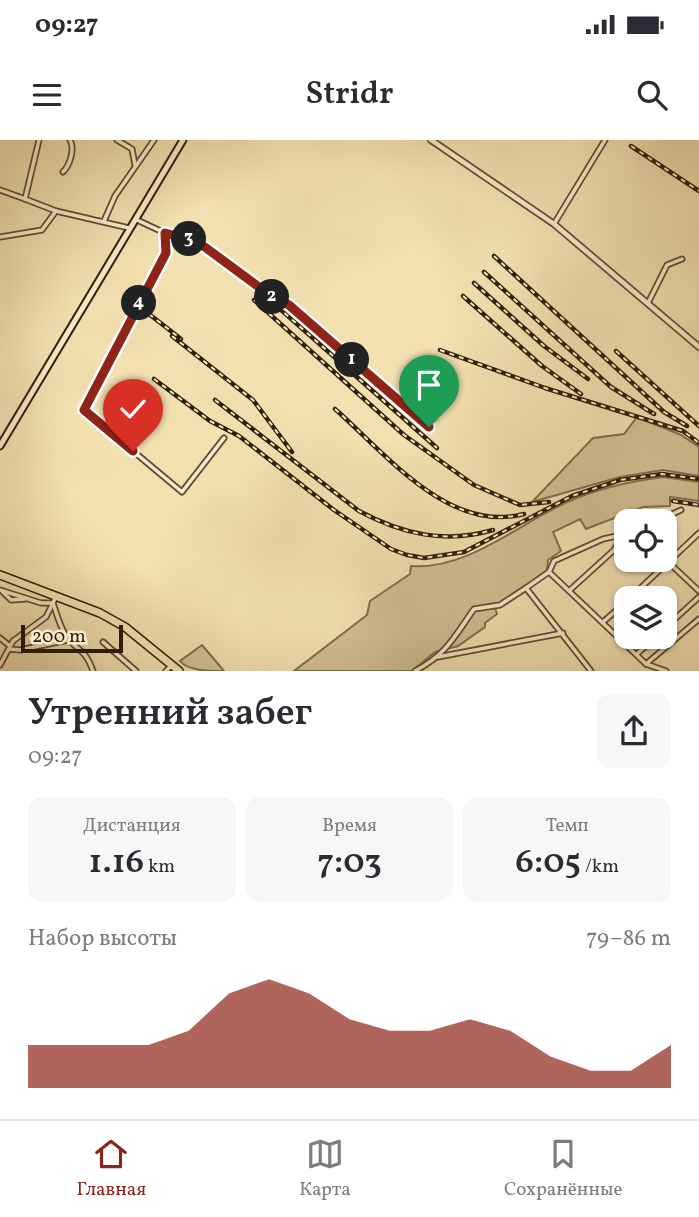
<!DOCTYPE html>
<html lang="ru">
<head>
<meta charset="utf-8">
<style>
	:root { --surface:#fff; --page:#f7f7f7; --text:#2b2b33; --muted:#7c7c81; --line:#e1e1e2; --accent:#8f2418 }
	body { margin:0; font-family:Vollkorn,serif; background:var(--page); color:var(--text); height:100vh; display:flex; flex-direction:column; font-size:26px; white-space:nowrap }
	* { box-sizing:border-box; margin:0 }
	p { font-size:23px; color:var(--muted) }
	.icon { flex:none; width:38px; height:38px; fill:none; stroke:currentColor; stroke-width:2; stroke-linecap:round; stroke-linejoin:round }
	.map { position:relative; height:531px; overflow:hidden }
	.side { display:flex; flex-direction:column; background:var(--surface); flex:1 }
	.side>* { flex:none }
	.fabs { position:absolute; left:614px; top:369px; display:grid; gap:14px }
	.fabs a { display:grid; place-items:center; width:63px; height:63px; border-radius:14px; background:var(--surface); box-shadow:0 2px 5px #0004; font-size:35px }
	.scale { position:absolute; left:21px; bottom:18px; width:102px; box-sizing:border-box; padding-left:7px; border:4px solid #301e03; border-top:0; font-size:19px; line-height:24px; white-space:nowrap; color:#301e03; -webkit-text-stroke:5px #f7ebcc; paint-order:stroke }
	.pin { position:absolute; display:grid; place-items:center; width:60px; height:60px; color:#fff; margin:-72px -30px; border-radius:50% 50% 50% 0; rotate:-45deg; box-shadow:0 0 7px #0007 }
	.pin .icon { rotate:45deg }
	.km { position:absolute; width:35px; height:35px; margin:-18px; border-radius:50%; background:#222; color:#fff; font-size:19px; line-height:35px; text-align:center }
	.round { display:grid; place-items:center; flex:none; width:74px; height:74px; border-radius:14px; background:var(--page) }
	.head { display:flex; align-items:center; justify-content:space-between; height:119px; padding:0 28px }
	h1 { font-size:38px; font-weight:600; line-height:52px }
	.figures { display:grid; grid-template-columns:repeat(3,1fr); gap:10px; height:119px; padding:7px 28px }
	.figures div { display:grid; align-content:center; border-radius:14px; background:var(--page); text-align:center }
	.figures b { font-size:35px; font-weight:600 }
	.figures small { font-size:19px; font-weight:400 }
	.figures p { font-size:19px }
	.chart { height:196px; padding:14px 28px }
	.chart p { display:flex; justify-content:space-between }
	.chart svg { width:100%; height:126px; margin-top:7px; fill:var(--accent); opacity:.7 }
	.status { display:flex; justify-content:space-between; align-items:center; height:49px; padding:0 35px; background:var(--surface); direction:ltr }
	.status svg { height:19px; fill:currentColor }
	header { display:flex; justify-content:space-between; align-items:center; height:91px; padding:0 28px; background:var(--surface); font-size:32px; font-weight:600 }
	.dock { display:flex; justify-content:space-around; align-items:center; height:98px; border-top:2px solid var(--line); background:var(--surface); font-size:19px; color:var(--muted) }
	.dock a { display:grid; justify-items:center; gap:4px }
	.dock .selected { color:var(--accent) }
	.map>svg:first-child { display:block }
	.green { fill:#d1bf93; stroke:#806e4b; stroke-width:2 }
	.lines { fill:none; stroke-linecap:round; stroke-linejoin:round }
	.minor-casing { stroke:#604e2e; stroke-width:7 }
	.tertiary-casing { stroke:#604e2e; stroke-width:8 }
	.secondary-casing { stroke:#301e03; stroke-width:9 }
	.primary-casing { stroke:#301e03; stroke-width:10 }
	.minor { stroke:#f7ebcc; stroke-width:3.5 }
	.tertiary { stroke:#f7ebcc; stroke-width:4.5 }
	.secondary { stroke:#f7ebcc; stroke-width:5 }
	.primary { stroke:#f2e0b1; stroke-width:7 }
	.rail-casing { stroke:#301e03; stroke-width:4.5 }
	.rail { stroke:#f7ebcc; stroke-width:2; stroke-dasharray:5; stroke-linecap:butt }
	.route-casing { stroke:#fff; stroke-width:14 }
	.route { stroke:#8f2418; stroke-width:9 }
</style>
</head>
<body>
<div class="status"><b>09:27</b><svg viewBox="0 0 49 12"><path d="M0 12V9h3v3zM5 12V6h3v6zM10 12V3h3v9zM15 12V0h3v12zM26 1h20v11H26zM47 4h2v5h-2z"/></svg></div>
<header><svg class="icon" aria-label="menu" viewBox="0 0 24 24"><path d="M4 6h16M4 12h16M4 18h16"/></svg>Stridr<svg class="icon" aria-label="search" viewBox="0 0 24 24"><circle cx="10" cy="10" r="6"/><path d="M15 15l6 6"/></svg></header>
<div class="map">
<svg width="699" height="531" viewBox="0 0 699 531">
	<rect width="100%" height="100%" fill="#f2e0b1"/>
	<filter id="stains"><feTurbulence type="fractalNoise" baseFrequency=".00286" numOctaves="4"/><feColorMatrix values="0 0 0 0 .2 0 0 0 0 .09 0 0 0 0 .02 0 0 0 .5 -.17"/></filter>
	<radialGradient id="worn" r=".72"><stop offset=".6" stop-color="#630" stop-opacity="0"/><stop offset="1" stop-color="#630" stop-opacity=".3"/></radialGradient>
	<!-- green -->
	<g class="green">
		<path d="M637,277L681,295L699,307V336L663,330L620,337L532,362L593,298L624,294Z"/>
		<path d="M663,337L699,342V361L670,357V366L643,367L586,389L580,379L553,392L561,411L548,420L547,430L495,468L497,474L485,483V487L458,506L435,512L412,531H294L367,475L370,461L410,434L411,426C471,430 522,380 574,359C604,347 632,341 663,337Z"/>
		<path d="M202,505L224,531C208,531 188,531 180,521Z"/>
	</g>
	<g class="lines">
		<defs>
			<g id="minor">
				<path d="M39,0L25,59L56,71"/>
				<path d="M117,0L132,9L135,25"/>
				<path d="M63,32C70,25 75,9 70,0"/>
				<path d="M0,50L25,59"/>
				<path d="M137,80L165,93L166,113L84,270L182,352L224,298"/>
				<path d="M104,81L115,56L154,0"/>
				<path d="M554,84L605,0"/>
				<path d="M165,93L198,102L267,153L289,165L429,287"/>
				<path d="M0,97L42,90L56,71L129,88"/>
				<path d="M648,163L667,125L682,119"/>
				<path d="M655,382L681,370"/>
				<path d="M665,419L699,451"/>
				<path d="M549,432L554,421L603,399L626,394"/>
				<path d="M526,448L549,432L646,524L666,531"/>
				<path d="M0,450L41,463H53L46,477L13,501L0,525"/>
				<path d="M570,450L614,410L622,396"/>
				<path d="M2,451L11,460L25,459"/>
				<path d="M56,456L53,463C57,475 61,491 69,500C82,513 86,512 93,531"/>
				<path d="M630,458L699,393"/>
				<path d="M603,482L626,462"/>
				<path d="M665,488L699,457"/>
				<path d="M0,498L10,506"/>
				<path d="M103,502L136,531"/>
				<path d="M9,509L20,510L68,500"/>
				<path d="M638,513L656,497"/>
				<path d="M438,517L563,493"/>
				<path d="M646,524L699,479"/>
				<path d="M166,531L172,525"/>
				<path d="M415,531C447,514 454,497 474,469L500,465L526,448L591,531"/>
			</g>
			<path id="tertiary" d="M431,0L554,84L699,207"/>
			<path id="secondary" d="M0,306L183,0"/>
			<path id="primary" d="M0,435L100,473L125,487L179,531"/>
		</defs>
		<!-- minor casing -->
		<use href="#minor" class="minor-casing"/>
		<!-- tertiary casing -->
		<use href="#tertiary" class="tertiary-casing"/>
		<!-- secondary casing -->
		<use href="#secondary" class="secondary-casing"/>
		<!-- primary casing -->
		<use href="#primary" class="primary-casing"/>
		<!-- minor -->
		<use href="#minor" class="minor"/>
		<!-- tertiary -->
		<use href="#tertiary" class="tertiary"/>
		<!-- secondary -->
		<use href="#secondary" class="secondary"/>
		<!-- primary -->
		<use href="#primary" class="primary"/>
		<defs>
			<g id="rail">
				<path d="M631,6L699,51"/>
				<path d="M494,116L664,272L687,286"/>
				<path d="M484,132L611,247L654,274"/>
				<path d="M474,143L544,206L588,239"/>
				<path d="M262,153L437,308"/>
				<path d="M463,156L542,226L581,254"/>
				<path d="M254,160L404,295L474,345L520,365L549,362"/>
				<path d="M149,174L181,199"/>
				<path d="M172,196L253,260L292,312"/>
				<path d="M440,210L545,248L683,291L699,303"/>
				<path d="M616,211L699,286"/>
				<path d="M154,239L210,281L239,296L334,370L391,409L407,415L424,418L464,412L572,356L620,340L662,334L699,339"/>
				<path d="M215,260L359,371C402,394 445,404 493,390"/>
				<path d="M335,269C386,314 449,394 524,374"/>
				<path d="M673,361L699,365"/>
			</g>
		</defs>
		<!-- rail casing -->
		<use href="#rail" class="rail-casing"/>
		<!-- rail -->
		<use href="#rail" class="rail"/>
	</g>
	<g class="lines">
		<defs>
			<path id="route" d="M133,311L84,270L166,113L165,93L198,102L267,153L289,165L429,287"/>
		</defs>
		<!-- route casing -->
		<use href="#route" class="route-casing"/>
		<!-- route -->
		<use href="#route" class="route"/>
	</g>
	<rect width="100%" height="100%" filter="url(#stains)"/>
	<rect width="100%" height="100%" fill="url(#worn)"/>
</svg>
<div class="fabs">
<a><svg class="icon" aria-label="locate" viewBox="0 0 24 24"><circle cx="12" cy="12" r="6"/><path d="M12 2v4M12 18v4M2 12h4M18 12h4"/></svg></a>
<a><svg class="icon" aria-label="layers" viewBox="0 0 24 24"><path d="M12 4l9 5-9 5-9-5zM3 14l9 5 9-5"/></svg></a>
</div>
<div class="scale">200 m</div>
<div class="pin" style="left:429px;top:287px;background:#1e9e55"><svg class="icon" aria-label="arrive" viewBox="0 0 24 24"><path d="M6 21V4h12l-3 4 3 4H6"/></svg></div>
<div class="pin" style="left:133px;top:311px;background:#d93025"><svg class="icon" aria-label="check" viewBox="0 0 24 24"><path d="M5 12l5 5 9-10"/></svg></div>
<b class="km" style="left:352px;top:220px">1</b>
<b class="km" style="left:272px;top:157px">2</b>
<b class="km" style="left:189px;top:99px">3</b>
<b class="km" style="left:139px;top:163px">4</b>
</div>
<section class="side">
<div class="head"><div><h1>Утренний забег</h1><p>09:27</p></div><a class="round"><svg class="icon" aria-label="share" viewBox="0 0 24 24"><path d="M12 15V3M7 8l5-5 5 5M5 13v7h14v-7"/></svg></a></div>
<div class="figures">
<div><p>Дистанция</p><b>1.16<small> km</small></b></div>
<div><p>Время</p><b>7:03</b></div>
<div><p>Темп</p><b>6:05<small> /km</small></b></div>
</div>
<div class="chart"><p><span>Набор высоты</span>79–86 m</p>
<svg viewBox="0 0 160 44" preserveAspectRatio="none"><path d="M0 44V29L10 29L20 29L30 29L40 24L50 11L60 6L70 11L80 20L90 24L100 24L110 20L120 24L130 33L140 38L150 38L160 29V44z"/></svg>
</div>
</section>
<nav class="dock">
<a class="selected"><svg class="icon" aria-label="home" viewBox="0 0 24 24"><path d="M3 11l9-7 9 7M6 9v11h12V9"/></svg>Главная</a>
<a><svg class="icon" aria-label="map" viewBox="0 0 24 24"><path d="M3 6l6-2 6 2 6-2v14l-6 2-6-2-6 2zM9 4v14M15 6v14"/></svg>Карта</a>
<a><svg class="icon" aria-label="saved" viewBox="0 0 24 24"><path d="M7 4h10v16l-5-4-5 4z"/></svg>Сохранённые</a>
</nav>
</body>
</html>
